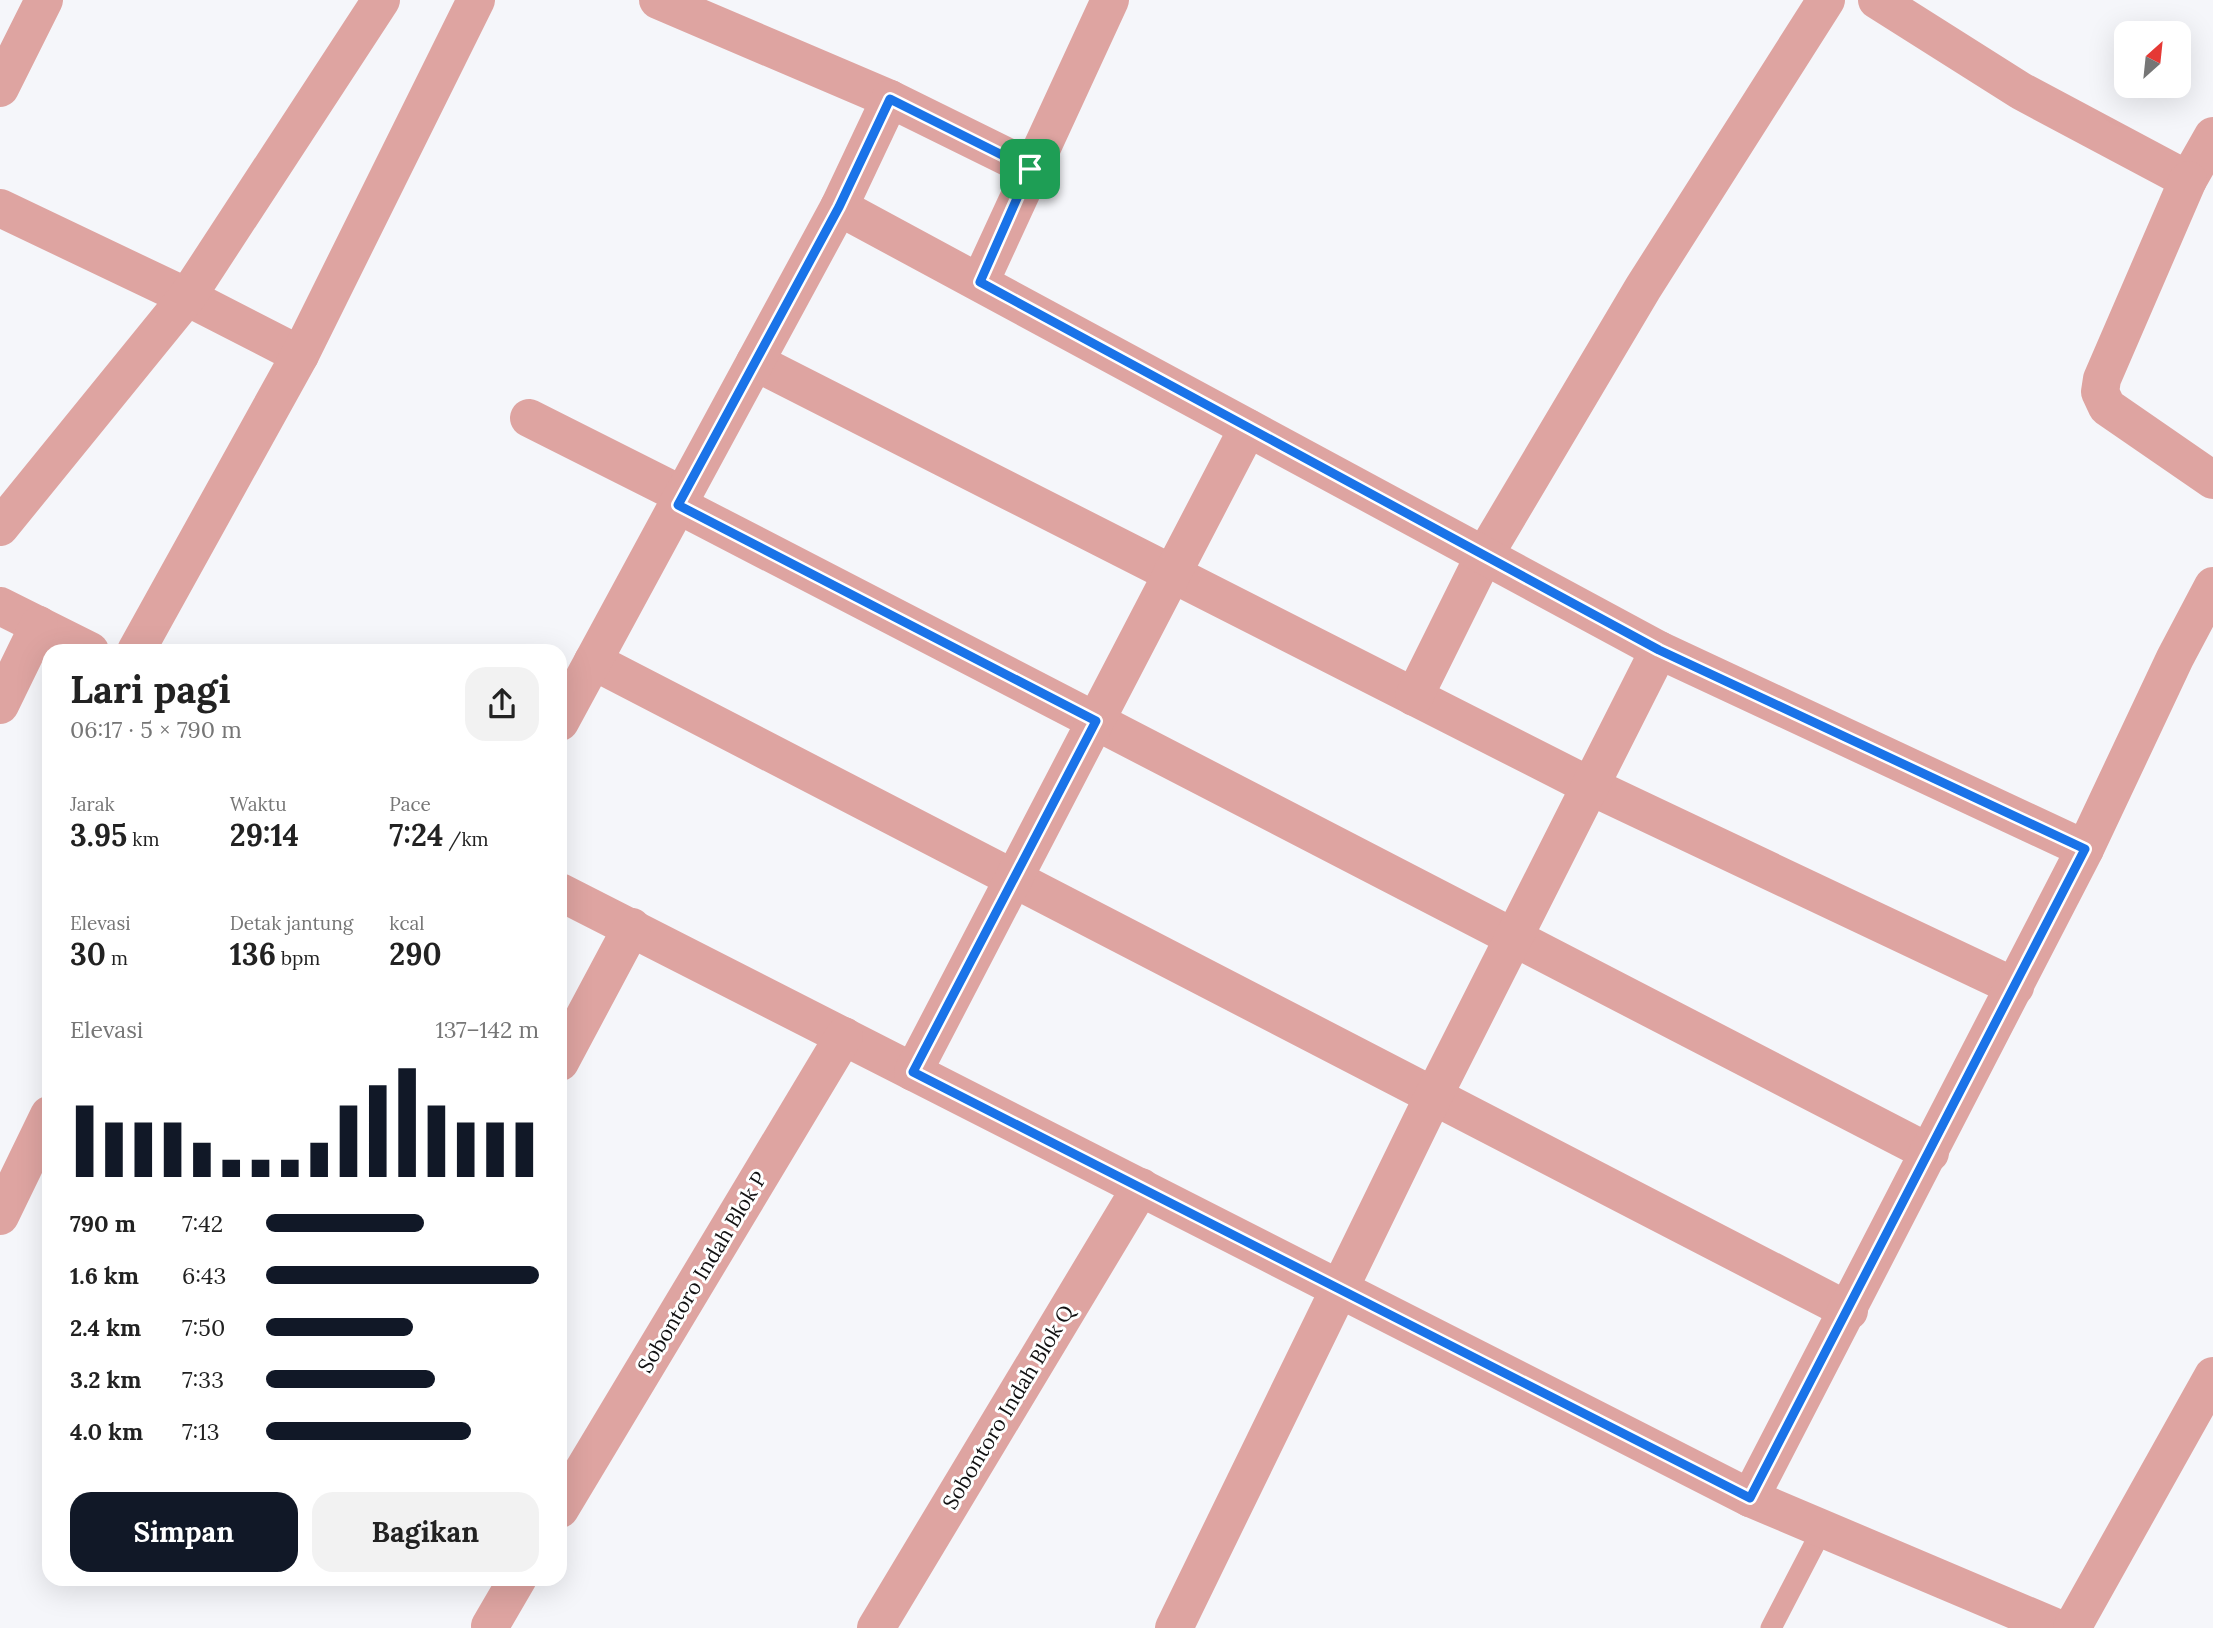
<!DOCTYPE html>
<html lang="id">
<head>
<meta charset="utf-8">
<style>
	:root { --surface:#fff; --page:#f2f2f2; --text:#222; --muted:#767676; --accent:#111827 }
	body { margin:0; font-family:Lora,serif; background:var(--page); color:var(--text); height:100vh; display:flex; flex-direction:column; font-size:26px; white-space:nowrap }
	* { box-sizing:border-box; margin:0 }
	p { font-size:23px; color:var(--muted) }
	.icon { flex:none; width:38px; height:38px; fill:none; stroke:currentColor; stroke-width:2; stroke-linecap:round; stroke-linejoin:round }
	.map { position:relative; flex:1; overflow:hidden }
	.sheet { position:absolute; left:42px; top:644px; width:525px; height:942px; display:flex; flex-direction:column; background:var(--surface); border-radius:21px; box-shadow:0 7px 28px #0002 }
	.sheet>* { flex:none }
	.needle { width:46px; rotate:27deg }
	.buttons { position:absolute; left:2114px; top:21px; display:grid; gap:14px }
	.buttons a { display:grid; place-items:center; width:77px; height:77px; border-radius:14px; background:var(--surface); box-shadow:0 7px 28px #0002; font-size:35px }
	.pin { position:absolute; display:grid; place-items:center; width:60px; height:60px; color:#fff; margin:-30px; border-radius:14px; box-shadow:0 4px 10px #0006 }
	.round { display:grid; place-items:center; flex:none; width:74px; height:74px; border-radius:21px; background:var(--page) }
	.headline { display:flex; align-items:center; justify-content:space-between; height:119px; padding:0 28px }
	h1 { font-size:38px; font-weight:700; line-height:52px }
	.figures { display:grid; grid-template-columns:repeat(3,1fr); gap:10px; height:119px; padding:7px 28px }
	.figures div { display:grid; align-content:center }
	.figures b { font-size:30px; font-weight:700 }
	.figures small { font-size:19px; font-weight:400 }
	.figures p { font-size:19px }
	.chart { height:196px; padding:14px 28px }
	.chart p { display:flex; justify-content:space-between }
	.chart svg { width:100%; height:126px; margin-top:7px; stroke:var(--accent); stroke-width:6 }
	.primary-button { display:flex; gap:14px; margin-top:auto; padding:14px 28px }
	.primary-button a { flex:1; height:80px; border-radius:21px; background:var(--accent); color:#fff; font-size:28px; font-weight:700; line-height:80px; text-align:center }
	.primary-button a+a { background:var(--page); color:var(--text) }
	ul { padding:0 28px; list-style:none; font-size:23px }
	li { display:grid; grid-template-columns:112px 84px 1fr; align-items:center; height:52px }
	li i { height:18px; border-radius:9px; background:var(--accent) }
	.map>svg:first-child { display:block }
	.lines { fill:none; stroke-linecap:round; stroke-linejoin:round }
	.service { stroke:#dea4a1; stroke-width:21 }
	.minor { stroke:#dea4a1; stroke-width:38 }
	.route-casing { stroke:#fff; stroke-width:14 }
	.route { stroke:#1a73e8; stroke-width:9 }
	.labels { text-anchor:middle; dominant-baseline:central; stroke-width:6; stroke-linejoin:round; paint-order:stroke }
	.street-label { font-size:21px; fill:#111112; stroke:#fff }
</style>
</head>
<body>
<div class="map">
<svg width="2213" height="1628" viewBox="0 0 2213 1628">
	<rect width="100%" height="100%" fill="#f5f6fa"/>
	<g class="lines">
		<!-- service -->
		<path class="service" d="M1771,1628L1823,1528"/>
		<!-- minor -->
		<g class="minor">
			<path d="M658,0L890,99L1030,168"/>
			<path d="M1877,0L2021,91L2188,180L2213,136"/>
			<path d="M0,88L44,0"/>
			<path d="M2188,180L2102,379L2100,392L2107,407L2213,480"/>
			<path d="M839,207L890,99"/>
			<path d="M0,208L187,297L300,355"/>
			<path d="M980,282L1110,0"/>
			<path d="M755,362L1590,786L2015,987"/>
			<path d="M529,418L682,495"/>
			<path d="M678,505L1930,1153"/>
			<path d="M0,527L187,297L381,0"/>
			<path d="M0,606L90,651"/>
			<path d="M136,651L300,355L476,0"/>
			<path d="M593,661L1849,1311"/>
			<path d="M1414,697L1484,556L1643,288L1826,0"/>
			<path d="M0,705L39,625"/>
			<path d="M560,722L839,207L1659,650L2085,849L1750,1498"/>
			<path d="M2085,849L2175,658L2213,586"/>
			<path d="M560,892L1750,1498L2057,1628"/>
			<path d="M560,1062L632,927"/>
			<path d="M913,1072L1248,428"/>
			<path d="M0,1216L49,1115"/>
			<path d="M560,1509L844,1036"/>
			<path d="M490,1626L518,1578"/>
			<path d="M876,1628L1141,1187"/>
			<path d="M1174,1628L1434,1095L1659,650"/>
			<path d="M2072,1628L2213,1376"/>
		</g>
	</g>
	<g class="lines">
		<defs>
			<path id="route" d="M890,99L1030,169L980,282L1659,650L2085,849L1750,1498L913,1072L1096,721L678,505L839,207Z"/>
		</defs>
		<!-- route casing -->
		<use href="#route" class="route-casing"/>
		<!-- route -->
		<use href="#route" class="route"/>
	</g>
	<g class="labels">
		<!-- street labels -->
		<g class="street-label">
			<text transform="translate(702 1272) rotate(-59)">Sobontoro Indah Blok P</text>
			<text transform="translate(1008 1407) rotate(-59)">Sobontoro Indah Blok Q</text>
		</g>
	</g>
</svg>
<div class="buttons">
<a><svg class="needle" viewBox="-14 -14 28 28"><path d="M0-13l5 13h-10z" fill="#e53935"/><path d="M0 13l5-13h-10z" fill="#767676"/></svg></a>
</div>
<div class="pin" style="left:1030px;top:169px;background:#1e9e55"><svg class="icon" aria-label="arrive" viewBox="0 0 24 24"><path d="M6 21V4h12l-3 4 3 4H6"/></svg></div>
<section class="sheet">
<div class="headline"><div><h1>Lari pagi</h1><p>06:17 · 5 × 790 m</p></div><a class="round"><svg class="icon" aria-label="share" viewBox="0 0 24 24"><path d="M12 15V3M7 8l5-5 5 5M5 13v7h14v-7"/></svg></a></div>
<div class="figures">
<div><p>Jarak</p><b>3.95<small> km</small></b></div>
<div><p>Waktu</p><b>29:14</b></div>
<div><p>Pace</p><b>7:24<small> /km</small></b></div>
</div>
<div class="figures">
<div><p>Elevasi</p><b>30<small> m</small></b></div>
<div><p>Detak jantung</p><b>136<small> bpm</small></b></div>
<div><p>kcal</p><b>290</b></div>
</div>
<div class="chart"><p><span>Elevasi</span>137–142 m</p>
<svg viewBox="0 0 160 44" preserveAspectRatio="none"><path d="M5 44V19M15 44V25M25 44V25M35 44V25M45 44V32M55 44V38M65 44V38M75 44V38M85 44V32M95 44V19M105 44V12M115 44V6M125 44V19M135 44V25M145 44V25M155 44V25"/></svg>
</div>
<ul>
<li><b>790 m</b>7:42<i style="width:58%"></i></li>
<li><b>1.6 km</b>6:43<i style="width:100%"></i></li>
<li><b>2.4 km</b>7:50<i style="width:54%"></i></li>
<li><b>3.2 km</b>7:33<i style="width:62%"></i></li>
<li><b>4.0 km</b>7:13<i style="width:75%"></i></li>
</ul>
<div class="primary-button"><a>Simpan</a><a>Bagikan</a></div>
</section>
</div>
</body>
</html>
